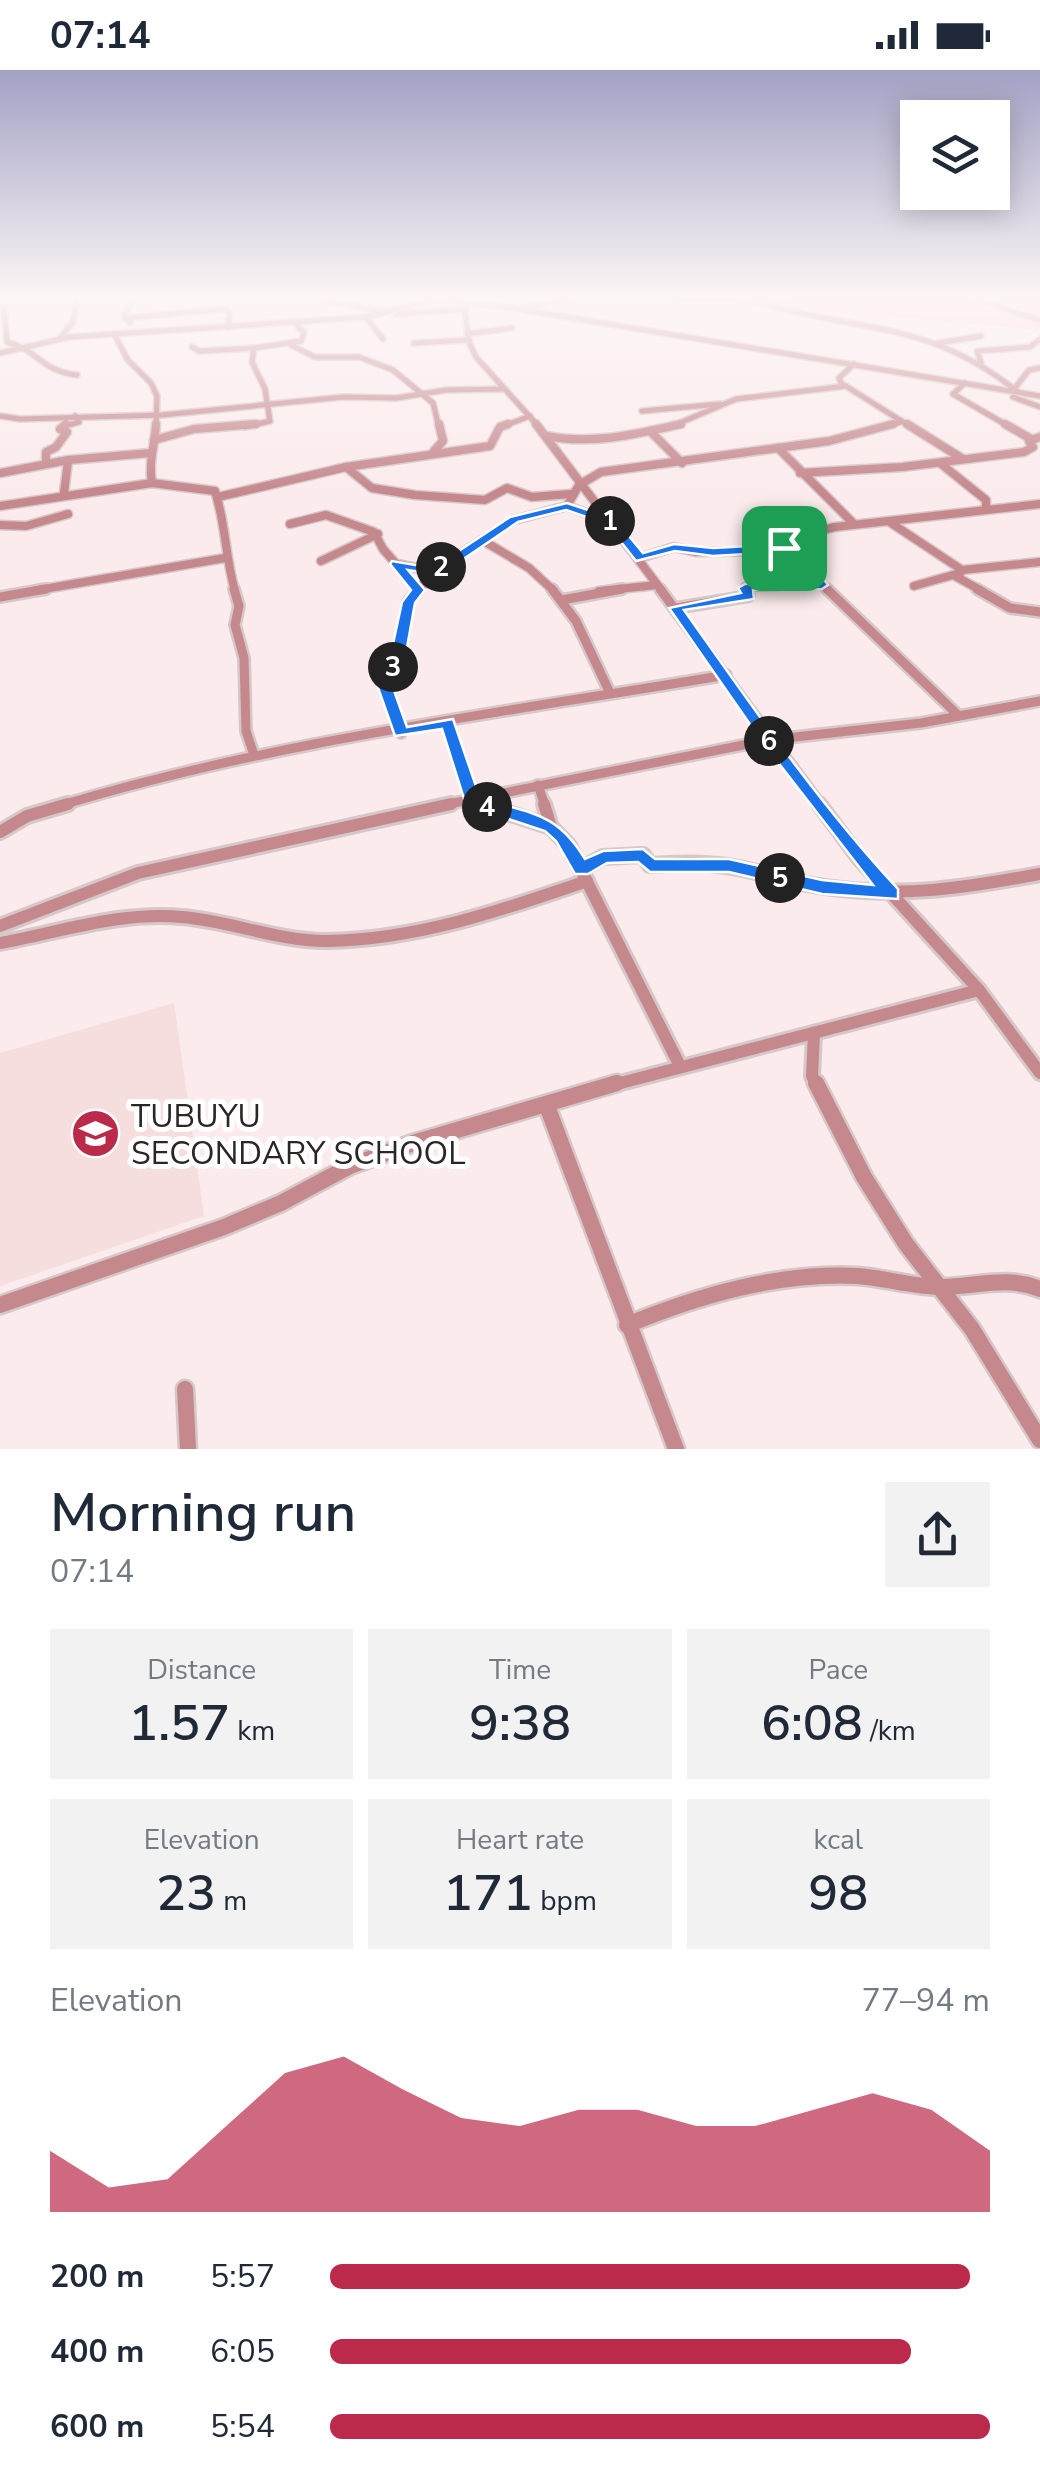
<!DOCTYPE html>
<html lang="en">
<head>
<meta charset="utf-8">
<style>
	:root { --surface:#fff; --page:#f2f2f3; --text:#1f2937; --muted:#747a83; --accent:#bb2a4b }
	body { margin:0; font-family:"Nunito Sans",sans-serif; background:var(--page); color:var(--text); height:100vh; display:flex; flex-direction:column; font-size:38px; white-space:nowrap }
	* { box-sizing:border-box; margin:0 }
	p { font-size:32px; color:var(--muted) }
	.icon { flex:none; width:55px; height:55px; fill:none; stroke:currentColor; stroke-width:2; stroke-linecap:round; stroke-linejoin:round }
	.map { position:relative; height:1379px; overflow:hidden }
	.panel { display:flex; flex-direction:column; background:var(--surface); flex:1 }
	.panel>* { flex:none }
	.controls { position:absolute; left:900px; top:30px; display:grid; gap:20px }
	.controls a { display:grid; place-items:center; width:110px; height:110px; border-radius:0px; background:var(--surface); box-shadow:0 5px 25px #0003; font-size:50px }
	.pin { position:absolute; display:grid; place-items:center; width:85px; height:85px; color:#fff; margin:-42px; border-radius:20px; box-shadow:0 5px 15px #0006 }
	.km { position:absolute; width:50px; height:50px; margin:-25px; border-radius:50%; background:#222; color:#fff; font-size:28px; line-height:50px; text-align:center }
	.round { display:grid; place-items:center; flex:none; width:105px; height:105px; border-radius:0px; background:var(--page) }
	.overview { display:flex; align-items:center; justify-content:space-between; height:170px; padding:0 50px }
	h1 { font-size:55px; font-weight:600; line-height:75px }
	.figures { display:grid; grid-template-columns:repeat(3,1fr); gap:15px; height:170px; padding:10px 50px }
	.figures div { display:grid; align-content:center; border-radius:0px; background:var(--page); text-align:center }
	.figures b { font-size:50px; font-weight:600 }
	.figures small { font-size:28px; font-weight:400 }
	.figures p { font-size:28px }
	.chart { height:280px; padding:20px 50px }
	.chart p { display:flex; justify-content:space-between }
	.chart svg { width:100%; height:180px; margin-top:10px; fill:var(--accent); opacity:.7 }
	ul { padding:0 50px; list-style:none; font-size:32px }
	li { display:grid; grid-template-columns:160px 120px 1fr; align-items:center; height:75px }
	li i { height:25px; border-radius:12px; background:var(--accent) }
	.status { display:flex; justify-content:space-between; align-items:center; height:70px; padding:0 50px; background:var(--surface); direction:ltr }
	.status svg { height:28px; fill:currentColor }
	.map>svg:first-child { display:block }
	.built { fill:#f6ddde }
	.green { fill:#ffd0d3 }
	.lines { fill:none; stroke-linecap:round; stroke-linejoin:round }
	.minor-far4-casing { stroke:#d6c7c8; stroke-width:8 }
	.minor-far3-casing { stroke:#d6c7c8; stroke-width:11 }
	.minor-far2-casing { stroke:#d6c7c8; stroke-width:14 }
	.minor-far1-casing { stroke:#d6c7c8; stroke-width:18 }
	.minor-casing { stroke:#d6c7c8; stroke-width:21 }
	.minor-far4 { stroke:#c5888d; stroke-width:5 }
	.minor-far3 { stroke:#c5888d; stroke-width:8 }
	.minor-far2 { stroke:#c5888d; stroke-width:9 }
	.minor-far1 { stroke:#c5888d; stroke-width:12 }
	.minor { stroke:#c5888d; stroke-width:16 }
	.route { fill:#1a73e8; stroke:#fff; stroke-width:2.5; fill-rule:evenodd }
	.labels { text-anchor:middle; dominant-baseline:central; stroke-width:10; stroke-linejoin:round; paint-order:stroke }
	.near-poi-label { font-size:32px; fill:#2c2526; stroke:#fff; text-anchor:start }
</style>
</head>
<body>
<div class="status"><b>07:14</b><svg viewBox="0 0 49 12"><path d="M0 12V9h3v3zM5 12V6h3v6zM10 12V3h3v9zM15 12V0h3v12zM26 1h20v11H26zM47 4h2v5h-2z"/></svg></div>
<div class="map">
<svg width="1040" height="1379" viewBox="0 0 1040 1379">
	<rect width="100%" height="100%" fill="#fbebec"/>
	<!-- built -->
	<path class="built" d="M174,933L204,1146L0,1216V983Z"/>
	<!-- green -->
	<path class="green" d="M755,229H1040V260L736,234Z"/>
	<g class="lines">
		<defs>
			<g id="minor-far4">
				<path d="M318,229L386,242"/>
				<path d="M434,229L513,238L1040,326"/>
				<path d="M678,229H792"/>
				<path d="M974,229L1040,250"/>
				<path d="M754,231C857,263 926,248 1018,322"/>
				<path d="M463,233L470,274L476,287L539,357"/>
				<path d="M524,237L574,229"/>
				<path d="M4,238L7,272C38,280 41,301 77,305"/>
				<path d="M397,244L466,239"/>
				<path d="M366,247L383,269"/>
				<path d="M125,248L226,239L230,245L228,257"/>
				<path d="M130,252L124,244L135,229"/>
				<path d="M114,264L128,290L151,313L157,326L156,357"/>
				<path d="M467,264L512,258"/>
				<path d="M59,269L73,252L77,229"/>
				<path d="M414,273L466,270"/>
				<path d="M938,273L981,266"/>
				<path d="M291,275L315,287H359L393,300L433,333L439,357"/>
				<path d="M192,277L199,281L254,278"/>
				<path d="M0,283L69,267L366,247L436,229"/>
				<path d="M981,293L977,281L1030,277L1040,269"/>
				<path d="M854,294L839,308L841,313L911,357"/>
				<path d="M965,313L953,324L1010,357"/>
				<path d="M1014,319L1029,300L1040,298"/>
				<path d="M1013,327L1040,337"/>
				<path d="M642,341L720,334"/>
				<path d="M0,346L20,349L162,345L343,327L397,328L446,320L504,319"/>
				<path d="M61,357L79,352L75,346"/>
				<path d="M245,357L270,351L265,319L252,292L254,278L301,271L304,263L294,252"/>
				<path d="M501,357L530,346"/>
				<path d="M670,357L736,329L846,316"/>
				<path d="M883,357L901,352"/>
			</g>
			<g id="minor-far3">
				<path d="M536,354L662,521"/>
				<path d="M907,354L963,389"/>
				<path d="M1005,354L1033,370"/>
				<path d="M650,361L682,393"/>
				<path d="M547,366C592,375 637,364 681,354"/>
				<path d="M154,370L194,359L256,354"/>
				<path d="M778,378L854,454"/>
				<path d="M434,381L443,371L439,354"/>
				<path d="M940,393L986,430V438"/>
				<path d="M46,394V382L56,377L67,362L60,359L66,354"/>
				<path d="M346,397L372,418L415,425L485,430L507,418L532,427L570,424"/>
				<path d="M0,403L68,390L150,383"/>
				<path d="M800,403L902,397L1024,382L1033,377L1029,371L1040,367"/>
				<path d="M152,413C148,391 155,376 156,354"/>
				<path d="M64,423L68,391"/>
				<path d="M218,427L346,397L490,376L500,357L508,354"/>
				<path d="M0,436L152,413L215,421C226,455 225,486 235,521"/>
				<path d="M567,436L608,451"/>
				<path d="M891,453L962,500L1040,492"/>
				<path d="M290,454L326,445L374,462L383,479L419,520"/>
				<path d="M0,455L26,456L68,444"/>
				<path d="M482,470L529,498L554,521"/>
				<path d="M784,478L829,521"/>
				<path d="M640,488L674,477L696,482L777,481L792,467L835,457L1040,434"/>
				<path d="M321,491L378,464"/>
				<path d="M397,494L435,502"/>
				<path d="M955,506L982,521"/>
				<path d="M914,516L960,503"/>
				<path d="M32,521L225,488"/>
				<path d="M417,521L437,499L514,450L567,436L579,415L601,402L829,371L893,354"/>
				<path d="M599,521L657,515"/>
				<path d="M747,521L745,517L821,514"/>
			</g>
			<g id="minor-far2">
				<path d="M234,519L239,536L235,555L244,588L246,661L254,685"/>
				<path d="M552,519L576,551L610,623"/>
				<path d="M660,519L821,736"/>
				<path d="M827,519L959,646"/>
				<path d="M977,519L1010,538L1040,542"/>
				<path d="M0,527L46,519"/>
				<path d="M562,530L622,519"/>
				<path d="M676,538L749,526L746,519"/>
				<path d="M448,653L472,731L488,736"/>
				<path d="M401,663L383,612L398,583L408,532L419,519"/>
				<path d="M538,715L545,736"/>
				<path d="M59,736C276,670 503,643 726,605"/>
				<path d="M439,736L768,670L921,653L1040,631"/>
			</g>
			<g id="minor-far1">
				<path d="M480,734L551,757L569,776L680,996"/>
				<path d="M544,734L551,757"/>
				<path d="M819,734L859,788L979,920L1040,1003"/>
				<path d="M0,762L27,746L68,734"/>
				<path d="M581,799L603,787L643,785L650,795C676,793 701,792 727,796C760,801 792,813 825,817C903,828 964,818 1040,804"/>
				<path d="M0,856L138,803L451,734"/>
				<path d="M0,873C60,862 121,841 182,847C231,851 277,871 326,871C416,870 503,840 587,811"/>
				<path d="M814,963L812,1006L817,1016"/>
				<path d="M609,1016L979,920"/>
			</g>
			<g id="minor">
				<path d="M816,1013L864,1107L906,1174L972,1259L1040,1370"/>
				<path d="M547,1036L676,1379"/>
				<path d="M0,1235L224,1157L281,1133L350,1096L413,1073L617,1013"/>
				<path d="M627,1255C700,1225 779,1202 858,1206C886,1208 913,1217 942,1217C976,1217 1007,1205 1040,1219"/>
				<path d="M185,1319L188,1379"/>
			</g>
		</defs>
		<!-- minor-far4 casing -->
		<use href="#minor-far4" class="minor-far4-casing"/>
		<!-- minor-far3 casing -->
		<use href="#minor-far3" class="minor-far3-casing"/>
		<!-- minor-far2 casing -->
		<use href="#minor-far2" class="minor-far2-casing"/>
		<!-- minor-far1 casing -->
		<use href="#minor-far1" class="minor-far1-casing"/>
		<!-- minor casing -->
		<use href="#minor" class="minor-casing"/>
		<!-- minor-far4 -->
		<use href="#minor-far4" class="minor-far4"/>
		<!-- minor-far3 -->
		<use href="#minor-far3" class="minor-far3"/>
		<!-- minor-far2 -->
		<use href="#minor-far2" class="minor-far2"/>
		<!-- minor-far1 -->
		<use href="#minor-far1" class="minor-far1"/>
		<!-- minor -->
		<use href="#minor" class="minor"/>
	</g>
	<!-- sky -->
	<linearGradient id="sky" x2="0" y2="1"><stop stop-color="#a2a1c4"/><stop offset="0.54" stop-color="#fdf6f6"/><stop offset="1" stop-color="#fdf6f6" stop-opacity="0"/></linearGradient>
	<rect width="1040" height="422" fill="url(#sky)"/>
	<!-- route -->
	<path class="route" d="M567,433L615,449L643,483L674,474L713,478L784,474L826,512L828,515L822,519L753,520L754,529L684,540C752,636 818,733 898,819V829L822,824L729,802H650L638,792L607,793L588,804H575L556,771L545,761L466,735L442,659L395,666L376,612L391,583L402,532L411,520L390,494L392,491L433,498L510,447ZM566,440L607,454L636,491L675,481L713,486L781,482L810,510L745,514L738,518L741,523L669,538L763,673L873,815L822,810L729,789H655L643,779L603,781L585,789C556,741 530,744 480,728L453,649L407,657L391,612L406,583L415,533L425,520L408,500L440,505L518,452Z"/>
	<!-- icons -->
	<defs>
		<symbol id="school-disc" viewBox="-11 -11 22 22"><circle r="9.5" fill="#bb2a4b" stroke="#fff"/><path d="M0-5L7-2L0 1L-7-2ZM-4 1L0 2.5L4 1V4Q0 6-4 4Z" fill="#fff"/></symbol>
	</defs>
	<g fill-rule="evenodd">
		<use href="#school-disc" x="68" y="1036" width="55" height="55"/>
	</g>
	<g class="labels">
		<!-- near-poi labels -->
		<g class="near-poi-label">
			<text x="131" y="1046">TUBUYU<tspan x="131" dy="37">SECONDARY SCHOOL</tspan></text>
		</g>
	</g>
</svg>
<div class="controls">
<a><svg class="icon" aria-label="layers" viewBox="0 0 24 24"><path d="M12 4l9 5-9 5-9-5zM3 14l9 5 9-5"/></svg></a>
</div>
<div class="pin" style="left:784px;top:478px;background:#1e9e55"><svg class="icon" aria-label="arrive" viewBox="0 0 24 24"><path d="M6 21V4h12l-3 4 3 4H6"/></svg></div>
<b class="km" style="left:610px;top:451px">1</b>
<b class="km" style="left:441px;top:497px">2</b>
<b class="km" style="left:393px;top:597px">3</b>
<b class="km" style="left:487px;top:737px">4</b>
<b class="km" style="left:780px;top:808px">5</b>
<b class="km" style="left:769px;top:671px">6</b>
</div>
<section class="panel">
<div class="overview"><div><h1>Morning run</h1><p>07:14</p></div><a class="round"><svg class="icon" aria-label="share" viewBox="0 0 24 24"><path d="M12 15V3M7 8l5-5 5 5M5 13v7h14v-7"/></svg></a></div>
<div class="figures">
<div><p>Distance</p><b>1.57<small> km</small></b></div>
<div><p>Time</p><b>9:38</b></div>
<div><p>Pace</p><b>6:08<small> /km</small></b></div>
</div>
<div class="figures">
<div><p>Elevation</p><b>23<small> m</small></b></div>
<div><p>Heart rate</p><b>171<small> bpm</small></b></div>
<div><p>kcal</p><b>98</b></div>
</div>
<div class="chart"><p><span>Elevation</span>77–94 m</p>
<svg viewBox="0 0 160 44" preserveAspectRatio="none"><path d="M0 44V29L10 38L20 36L30 23L40 10L50 6L60 14L70 21L80 23L90 19L100 19L110 23L120 23L130 19L140 15L150 19L160 29V44z"/></svg>
</div>
<ul>
<li><b>200 m</b>5:57<i style="width:97%"></i></li>
<li><b>400 m</b>6:05<i style="width:88%"></i></li>
<li><b>600 m</b>5:54<i style="width:100%"></i></li>
</ul>
</section>
</body>
</html>
